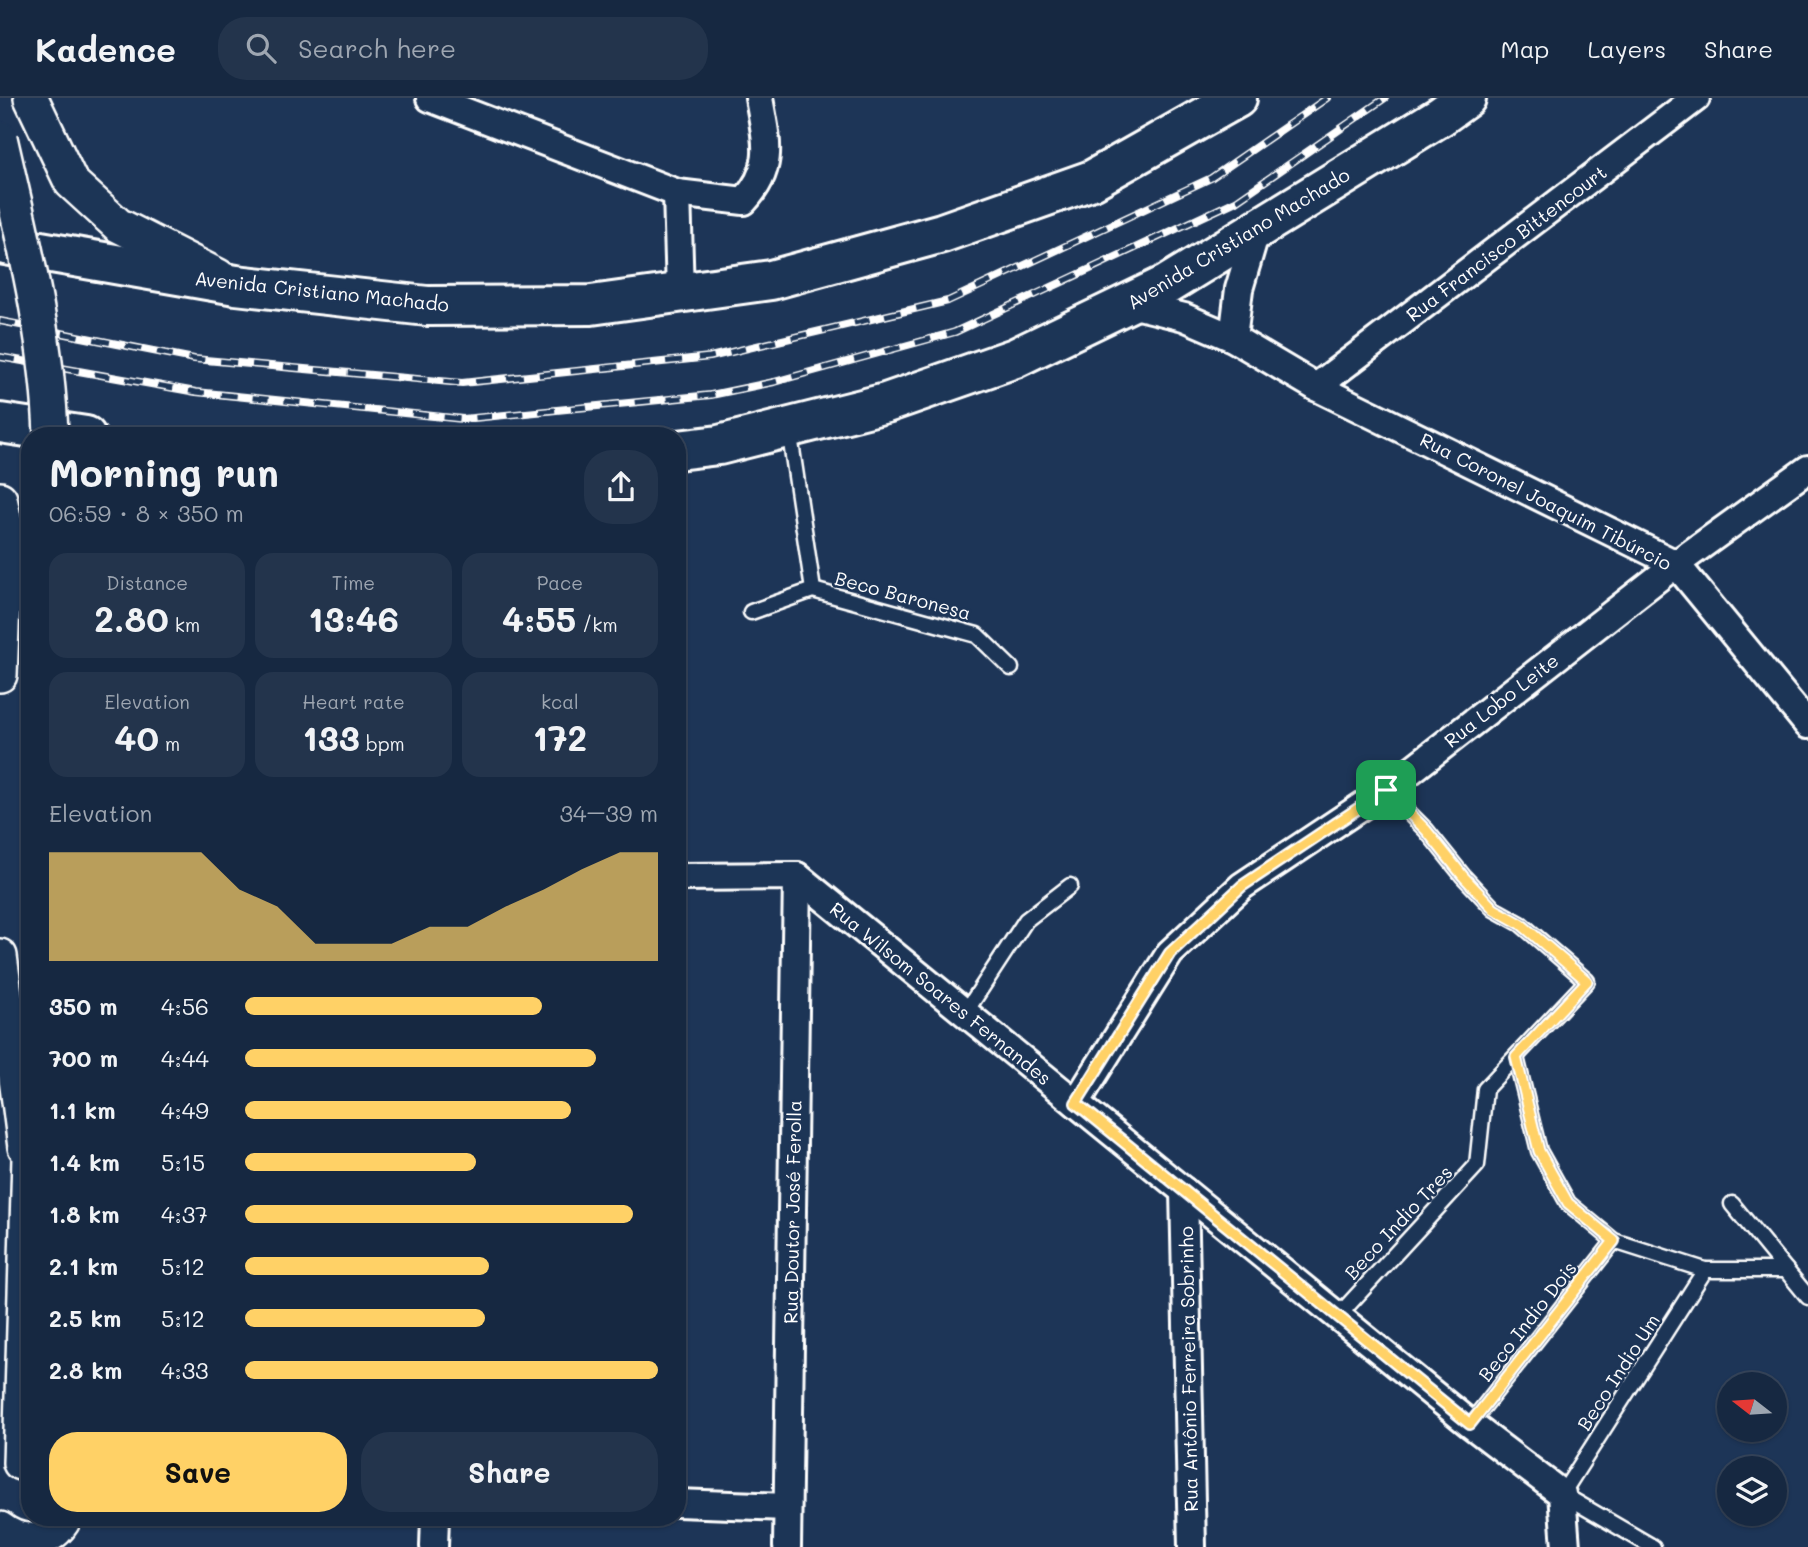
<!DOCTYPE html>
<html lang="en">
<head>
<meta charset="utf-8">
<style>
	:root { --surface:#162841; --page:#23344c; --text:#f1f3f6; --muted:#9ea6b1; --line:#35445a; --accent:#ffd166 }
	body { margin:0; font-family:Mali,sans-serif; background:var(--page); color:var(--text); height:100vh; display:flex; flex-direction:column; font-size:26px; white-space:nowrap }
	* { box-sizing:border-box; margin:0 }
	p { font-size:23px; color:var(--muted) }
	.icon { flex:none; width:38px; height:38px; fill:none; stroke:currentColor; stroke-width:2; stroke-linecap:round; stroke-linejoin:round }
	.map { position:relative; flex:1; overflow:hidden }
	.drawer { position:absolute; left:21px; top:329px; width:665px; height:1099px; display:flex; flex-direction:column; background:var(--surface); border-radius:28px; box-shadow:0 2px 5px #0004,0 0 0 2px var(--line) }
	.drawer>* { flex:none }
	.needle { width:46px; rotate:287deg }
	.tools { position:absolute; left:1717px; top:1274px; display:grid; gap:14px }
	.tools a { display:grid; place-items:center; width:70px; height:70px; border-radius:50%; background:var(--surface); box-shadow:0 2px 5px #0004,0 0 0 2px var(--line); font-size:35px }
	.pin { position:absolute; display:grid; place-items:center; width:60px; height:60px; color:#fff; margin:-30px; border-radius:14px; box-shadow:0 4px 10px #0006 }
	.round { display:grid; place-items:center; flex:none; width:74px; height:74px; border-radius:28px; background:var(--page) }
	.summary { display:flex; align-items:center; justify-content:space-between; height:119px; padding:0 28px }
	h1 { font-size:38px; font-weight:700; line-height:52px }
	.figures { display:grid; grid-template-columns:repeat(3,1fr); gap:10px; height:119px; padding:7px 28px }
	.figures div { display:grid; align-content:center; border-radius:18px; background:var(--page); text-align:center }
	.figures b { font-size:35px; font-weight:700 }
	.figures small { font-size:19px; font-weight:400 }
	.figures p { font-size:19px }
	.chart { height:196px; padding:14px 28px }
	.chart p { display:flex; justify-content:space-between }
	.chart svg { width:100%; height:126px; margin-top:7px; fill:var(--accent); opacity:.7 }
	.action { display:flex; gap:14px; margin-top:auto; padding:14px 28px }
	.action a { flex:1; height:80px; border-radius:28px; background:var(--accent); color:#111; font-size:28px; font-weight:700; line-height:80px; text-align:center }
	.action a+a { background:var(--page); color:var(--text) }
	ul { padding:0 28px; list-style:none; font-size:23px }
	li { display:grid; grid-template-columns:112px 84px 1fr; align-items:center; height:52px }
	li i { height:18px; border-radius:9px; background:var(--accent) }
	header { display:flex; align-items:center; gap:42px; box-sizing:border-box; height:98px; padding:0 35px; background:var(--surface); border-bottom:2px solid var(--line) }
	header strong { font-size:33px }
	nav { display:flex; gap:38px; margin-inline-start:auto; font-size:24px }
	.search { width:490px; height:63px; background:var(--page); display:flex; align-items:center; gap:18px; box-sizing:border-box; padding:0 24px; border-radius:28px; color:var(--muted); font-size:26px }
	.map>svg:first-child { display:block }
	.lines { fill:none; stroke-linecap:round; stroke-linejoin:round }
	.service-casing { stroke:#fff; stroke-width:19 }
	.minor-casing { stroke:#fff; stroke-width:32 }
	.tertiary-casing { stroke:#fff; stroke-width:38 }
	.trunk-casing { stroke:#fff; stroke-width:44 }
	.service { stroke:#1d3557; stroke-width:14 }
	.minor { stroke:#1d3557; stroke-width:26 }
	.tertiary { stroke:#1d3557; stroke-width:33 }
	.trunk { stroke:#1d3557; stroke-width:38 }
	.rail-casing { stroke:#fff; stroke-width:8 }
	.rail { stroke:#1d3557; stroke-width:5; stroke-dasharray:16; stroke-linecap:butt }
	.tertiary-bridge-casing { stroke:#fff; stroke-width:38; stroke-linecap:butt }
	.tertiary-bridge { stroke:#1d3557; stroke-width:33 }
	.route-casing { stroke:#fff; stroke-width:14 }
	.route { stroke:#ffd166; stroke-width:9 }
	.labels { text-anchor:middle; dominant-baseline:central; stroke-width:5; stroke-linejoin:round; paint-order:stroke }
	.street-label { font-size:19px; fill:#fff; stroke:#1d3557 }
</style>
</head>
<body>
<header>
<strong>Kadence</strong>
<div class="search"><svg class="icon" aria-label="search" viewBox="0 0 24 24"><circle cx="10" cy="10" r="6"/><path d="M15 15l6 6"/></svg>Search here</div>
<nav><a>Map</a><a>Layers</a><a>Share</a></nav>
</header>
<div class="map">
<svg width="1808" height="1449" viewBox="0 0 1808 1449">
	<rect width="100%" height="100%" fill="#1d3557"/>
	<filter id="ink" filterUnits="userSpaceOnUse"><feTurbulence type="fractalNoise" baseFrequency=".0143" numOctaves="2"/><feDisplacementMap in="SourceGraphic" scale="14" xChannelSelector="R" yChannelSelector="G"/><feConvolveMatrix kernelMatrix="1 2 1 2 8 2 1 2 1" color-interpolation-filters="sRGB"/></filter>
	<g filter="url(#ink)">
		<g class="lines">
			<defs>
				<g id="service">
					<path d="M789,331L813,492"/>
					<path d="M751,514L813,492L977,537L1011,570"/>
					<path d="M965,915L1026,822L1070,788"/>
					<path d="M1516,959L1539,1053L1568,1105L1614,1143L1705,1172H1786"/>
					<path d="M1732,1106L1808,1199"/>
					<path d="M1338,1218L1477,1067L1485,991L1587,883L1521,826L1494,811L1463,778L1426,732L1386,692"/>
					<path d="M1470,1326L1614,1143"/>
					<path d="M1653,1449L1562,1396L1705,1172"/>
				</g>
				<g id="minor">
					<path d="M430,0L677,95L744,103C776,69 766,41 759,0"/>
					<path d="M677,95L680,195"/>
					<path d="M1131,206L1184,219L1233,240L1316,289L1676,466L1808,627"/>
					<path d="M1233,240L1239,191L1257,130"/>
					<path d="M1316,289L1696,0"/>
					<path d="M677,779L797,778L1470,1326L1562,1396L1566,1449"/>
					<path d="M1076,1005L1170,855L1242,788L1386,692L1676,466L1808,371"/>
					<path d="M1184,1093L1192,1449"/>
					<path d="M677,1405L787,1409"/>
					<path d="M434,1449L435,1419"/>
					<path d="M787,1449L797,778"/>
				</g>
				<g id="tertiary">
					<path d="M31,0L71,84L118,127L218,178"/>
					<path d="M0,401L6,429L0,577"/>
					<path d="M0,858L25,1049"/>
					<path d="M20,1365L30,1026"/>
					<path d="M0,1431C22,1448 52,1446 65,1419"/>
				</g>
				<g id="trunk">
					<path d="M0,146L236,187L427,208L591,207L771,182L942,135L1092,82L1237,0"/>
					<path d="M0,325L86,338"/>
					<path d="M677,352L719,347L886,305L1015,260L1168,186L1441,18L1466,0"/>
				</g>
			</defs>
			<!-- service casing -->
			<use href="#service" class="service-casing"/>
			<!-- minor casing -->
			<use href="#minor" class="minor-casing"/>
			<!-- tertiary casing -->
			<use href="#tertiary" class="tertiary-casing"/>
			<!-- trunk casing -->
			<use href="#trunk" class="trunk-casing"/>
			<!-- service -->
			<use href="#service" class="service"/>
			<!-- minor -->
			<use href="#minor" class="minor"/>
			<!-- tertiary -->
			<use href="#tertiary" class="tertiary"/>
			<!-- trunk -->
			<use href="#trunk" class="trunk"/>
			<defs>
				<g id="rail">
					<path d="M0,223L194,261L462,285L710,259L948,203L1211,80L1327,0"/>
					<path d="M0,259L196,294L463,321L711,297L774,284L955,234L1236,103L1385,0"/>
				</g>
			</defs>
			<!-- rail casing -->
			<use href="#rail" class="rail-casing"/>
			<!-- rail -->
			<use href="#rail" class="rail"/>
			<defs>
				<path id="tertiary-bridge" d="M0,40C22,137 48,237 51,338"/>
			</defs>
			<!-- tertiary-bridge casing -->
			<use href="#tertiary-bridge" class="tertiary-bridge-casing"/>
			<!-- tertiary-bridge -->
			<use href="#tertiary-bridge" class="tertiary-bridge"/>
		</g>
	</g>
	<g class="lines" filter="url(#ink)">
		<defs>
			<path id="route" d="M1386,692L1426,732L1463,778L1494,811L1521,826L1587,883L1516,959L1539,1053L1568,1105L1614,1143L1470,1326L1076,1005L1170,855L1242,788Z"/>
		</defs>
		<!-- route casing -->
		<use href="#route" class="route-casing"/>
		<!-- route -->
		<use href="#route" class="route"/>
	</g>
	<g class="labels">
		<!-- street labels -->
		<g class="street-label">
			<text transform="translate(1238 140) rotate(-31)">Avenida Cristiano Machado</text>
			<text transform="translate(1506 145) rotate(-37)">Rua Francisco Bittencourt</text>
			<text transform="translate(322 193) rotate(6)">Avenida Cristiano Machado</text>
			<text transform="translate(1546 403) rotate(27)">Rua Coronel Joaquim Tibúrcio</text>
			<text transform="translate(903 497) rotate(15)">Beco Baronesa</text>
			<text transform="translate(1501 602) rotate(-38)">Rua Lobo Leite</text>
			<text transform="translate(941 895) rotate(39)">Rua Wilsom Soares Fernandes</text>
			<text transform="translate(792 1114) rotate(-89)">Rua Doutor José Ferolla</text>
			<text transform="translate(1398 1124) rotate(-47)">Beco Indio Tres</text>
			<text transform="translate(1527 1223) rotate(-52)">Beco Indio Dois</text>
			<text transform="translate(1188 1271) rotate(-91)">Rua Antônio Ferreira Sobrinho</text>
			<text transform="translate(1618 1274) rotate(-57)">Beco Indio Um</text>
		</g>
	</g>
</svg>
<div class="tools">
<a><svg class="needle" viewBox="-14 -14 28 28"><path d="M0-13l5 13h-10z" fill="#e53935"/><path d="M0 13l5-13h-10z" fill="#9ea6b1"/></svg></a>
<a><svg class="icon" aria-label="layers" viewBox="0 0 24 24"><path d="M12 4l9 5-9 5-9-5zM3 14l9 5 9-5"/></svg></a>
</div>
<div class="pin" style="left:1386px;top:692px;background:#1e9e55"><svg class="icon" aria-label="arrive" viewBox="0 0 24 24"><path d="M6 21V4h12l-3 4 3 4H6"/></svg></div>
<section class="drawer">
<div class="summary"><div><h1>Morning run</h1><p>06:59 · 8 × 350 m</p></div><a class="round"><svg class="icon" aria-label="share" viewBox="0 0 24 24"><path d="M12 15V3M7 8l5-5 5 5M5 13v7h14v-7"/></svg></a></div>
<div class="figures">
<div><p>Distance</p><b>2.80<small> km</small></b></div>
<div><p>Time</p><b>13:46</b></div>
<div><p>Pace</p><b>4:55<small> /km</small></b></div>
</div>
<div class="figures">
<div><p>Elevation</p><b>40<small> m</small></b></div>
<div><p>Heart rate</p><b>133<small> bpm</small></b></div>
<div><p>kcal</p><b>172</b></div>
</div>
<div class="chart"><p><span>Elevation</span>34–39 m</p>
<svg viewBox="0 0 160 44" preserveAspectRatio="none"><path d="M0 44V6L10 6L20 6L30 6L40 6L50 19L60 25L70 38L80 38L90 38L100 32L110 32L120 25L130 19L140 12L150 6L160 6V44z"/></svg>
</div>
<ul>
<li><b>350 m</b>4:56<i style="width:72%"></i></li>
<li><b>700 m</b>4:44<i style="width:85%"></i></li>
<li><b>1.1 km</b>4:49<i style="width:79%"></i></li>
<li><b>1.4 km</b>5:15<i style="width:56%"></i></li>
<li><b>1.8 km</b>4:37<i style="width:94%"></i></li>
<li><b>2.1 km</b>5:12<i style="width:59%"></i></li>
<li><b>2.5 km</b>5:12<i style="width:58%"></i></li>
<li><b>2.8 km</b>4:33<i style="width:100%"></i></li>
</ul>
<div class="action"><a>Save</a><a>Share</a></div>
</section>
</div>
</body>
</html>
